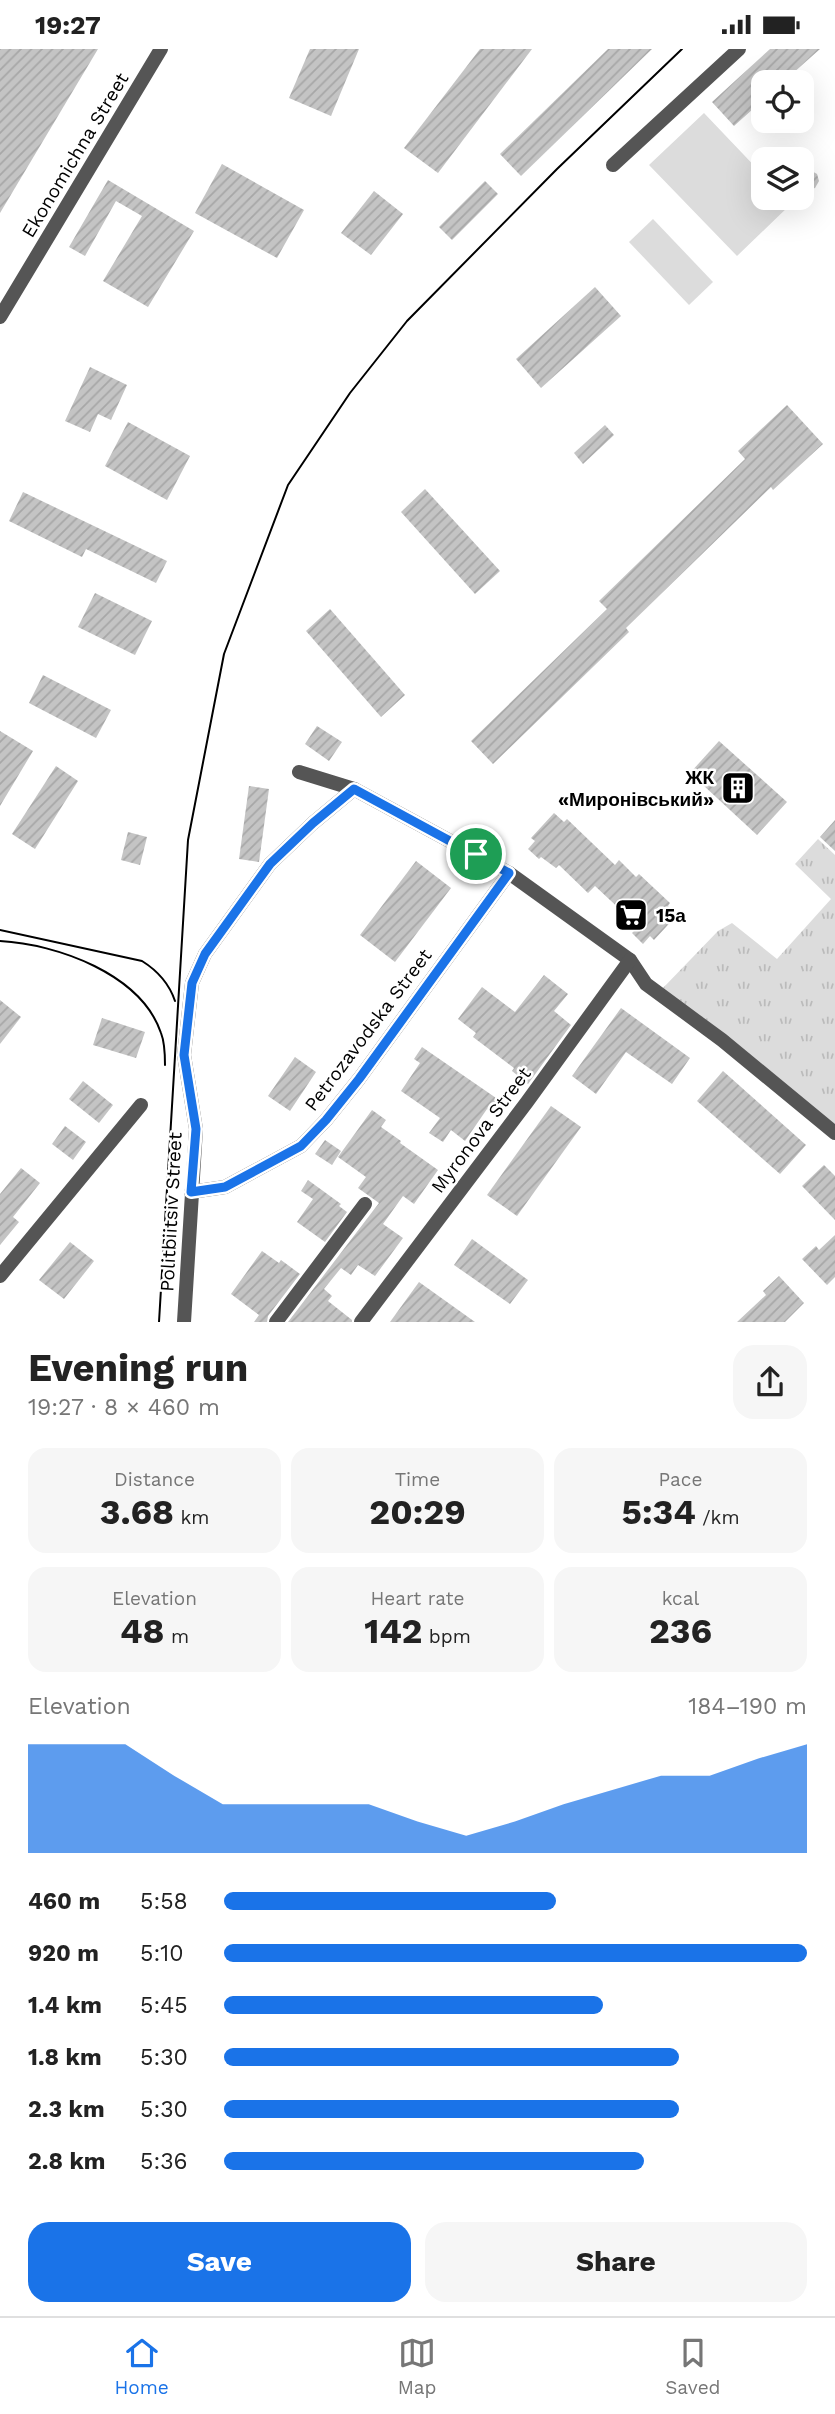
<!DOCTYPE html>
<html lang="en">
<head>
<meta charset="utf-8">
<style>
	:root { --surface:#fff; --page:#f6f6f6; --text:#222; --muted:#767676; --line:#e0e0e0; --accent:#1a73e8 }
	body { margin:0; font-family:"Work Sans",sans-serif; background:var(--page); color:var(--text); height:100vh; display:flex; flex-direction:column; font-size:26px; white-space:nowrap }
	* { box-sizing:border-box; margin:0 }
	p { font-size:23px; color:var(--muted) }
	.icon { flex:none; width:38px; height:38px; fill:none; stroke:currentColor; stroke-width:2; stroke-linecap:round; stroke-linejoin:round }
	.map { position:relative; height:1273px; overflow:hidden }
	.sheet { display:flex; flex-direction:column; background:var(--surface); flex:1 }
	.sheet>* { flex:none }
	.controls { position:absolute; left:751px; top:21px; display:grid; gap:14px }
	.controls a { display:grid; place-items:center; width:63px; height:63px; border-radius:14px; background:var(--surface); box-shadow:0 7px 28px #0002; font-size:35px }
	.pin { position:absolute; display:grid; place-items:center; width:60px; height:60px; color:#fff; margin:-30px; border:4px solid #fff; border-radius:50%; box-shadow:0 2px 7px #0007 }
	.round { display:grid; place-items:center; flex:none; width:74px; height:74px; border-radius:21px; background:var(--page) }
	.headline { display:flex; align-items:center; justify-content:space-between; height:119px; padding:0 28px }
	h1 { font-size:38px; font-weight:700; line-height:52px }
	.stats { display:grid; grid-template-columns:repeat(3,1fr); gap:10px; height:119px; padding:7px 28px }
	.stats div { display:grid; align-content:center; border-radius:18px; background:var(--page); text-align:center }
	.stats b { font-size:35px; font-weight:700 }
	.stats small { font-size:19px; font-weight:400 }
	.stats p { font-size:19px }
	.chart { height:196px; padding:14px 28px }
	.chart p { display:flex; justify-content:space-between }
	.chart svg { width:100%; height:126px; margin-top:7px; fill:var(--accent); opacity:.7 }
	.cta { display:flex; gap:14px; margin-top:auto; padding:14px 28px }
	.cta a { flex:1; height:80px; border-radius:21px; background:var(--accent); color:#fff; font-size:28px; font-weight:700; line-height:80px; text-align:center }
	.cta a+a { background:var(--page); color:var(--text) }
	ul { padding:0 28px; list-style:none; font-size:23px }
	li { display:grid; grid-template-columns:112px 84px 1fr; align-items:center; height:52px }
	li i { height:18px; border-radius:9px; background:var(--accent) }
	.status { display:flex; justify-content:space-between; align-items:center; height:49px; padding:0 35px; background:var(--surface); direction:ltr }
	.status svg { height:19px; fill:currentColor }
	.dock { display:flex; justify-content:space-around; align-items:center; height:98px; border-top:2px solid var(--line); background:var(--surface); font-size:19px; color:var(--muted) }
	.dock a { display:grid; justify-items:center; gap:4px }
	.dock .on { color:var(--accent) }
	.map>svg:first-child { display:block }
	.grass { fill:url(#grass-tufts) }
	.pitch { fill:#dcdcdc }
	.building { fill:url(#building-hatch) }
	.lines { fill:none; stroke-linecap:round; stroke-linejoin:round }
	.minor { stroke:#555; stroke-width:14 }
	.tertiary { stroke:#555; stroke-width:14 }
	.tram { stroke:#000; stroke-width:2 }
	.route-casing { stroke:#fff; stroke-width:14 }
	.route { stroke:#1a73e8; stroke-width:9 }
	.labels { text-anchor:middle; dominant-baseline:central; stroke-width:5; stroke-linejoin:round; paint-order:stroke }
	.street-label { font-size:19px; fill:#000; stroke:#fff }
	.poi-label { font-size:19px; font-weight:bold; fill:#000; stroke:#fff; text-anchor:end }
</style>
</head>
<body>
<div class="status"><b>19:27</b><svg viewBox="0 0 49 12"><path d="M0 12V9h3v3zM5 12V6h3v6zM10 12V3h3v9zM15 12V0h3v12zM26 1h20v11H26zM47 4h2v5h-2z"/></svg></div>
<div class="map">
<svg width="835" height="1273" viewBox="0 0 835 1273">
	<defs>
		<pattern id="grass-tufts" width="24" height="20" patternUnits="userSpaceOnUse" patternTransform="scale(1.75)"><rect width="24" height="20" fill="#dcdcdc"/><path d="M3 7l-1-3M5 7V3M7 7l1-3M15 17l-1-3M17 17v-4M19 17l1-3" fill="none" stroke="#bbb"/></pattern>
		<pattern id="building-hatch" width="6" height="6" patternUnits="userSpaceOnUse" patternTransform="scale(1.75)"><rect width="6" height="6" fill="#c4c4c4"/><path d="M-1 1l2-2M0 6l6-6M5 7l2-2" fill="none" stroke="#a7a7a7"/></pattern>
	</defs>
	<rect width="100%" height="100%" fill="#fff"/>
	<!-- grass -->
	<path class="grass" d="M818,790L835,806V1080L663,939L718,882L732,874L777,910L831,850L795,815Z"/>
	<!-- pitch -->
	<g class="pitch">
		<path d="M704,64L763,126V149H785L791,155L737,207L649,116Z"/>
		<path d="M653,170L713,233L689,256L629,193Z"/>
	</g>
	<!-- building -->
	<g class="building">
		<path d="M0,0H98L0,164Z"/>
		<path d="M310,0H359L331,67L289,49Z"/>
		<path d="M480,0H532L438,124L404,99Z"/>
		<path d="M608,0H652L521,127L500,105Z"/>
		<path d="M770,0H820L783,33H763V51L734,77L712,53Z"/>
		<path d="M222,115L304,161L277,209L195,164Z"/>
		<path d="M810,121L817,125L819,132L815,139L807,141L802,138V123Z"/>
		<path d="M108,131L194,182L148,258L103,232L142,167L116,152L85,207L69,198Z"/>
		<path d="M485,132L498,145L452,191L439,178Z"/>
		<path d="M374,142L403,165L371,206L341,184Z"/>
		<path d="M595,238L621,267L541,339L516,310Z"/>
		<path d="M90,318L127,336L111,371L98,365L90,383L65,372Z"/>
		<path d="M787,356L823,395L773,441L771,438L626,579L629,583L493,715L471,692L607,560L599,552L745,410L738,402Z"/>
		<path d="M128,373L190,407L167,451L105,417Z"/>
		<path d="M605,376L614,386L583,415L574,404Z"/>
		<path d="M425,440L500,522L475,545L401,463Z"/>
		<path d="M23,443L167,512L156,534L86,500L82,508L9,472Z"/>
		<path d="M95,544L152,572L135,606L78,578Z"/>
		<path d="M330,560L405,646L381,668L306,582Z"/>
		<path d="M43,626L111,661L96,689L29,654Z"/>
		<path d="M317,677L342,693L329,712L305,695Z"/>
		<path d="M0,682L33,702L0,757Z"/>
		<path d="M719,692L787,753L757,786L690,724Z"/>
		<path d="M56,717L78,732L35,800L12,785Z"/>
		<path d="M249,737L269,740L259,813L239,810Z"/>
		<path d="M554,764L564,773L567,770L615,816L619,811L636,828L639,825L670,854L668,857L677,866L654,891L650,887L643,895L632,884L634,882L623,868L625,865L595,837L588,844L559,816L556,819L541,808L539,810L528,800L535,792L531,789Z"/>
		<path d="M835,771V802L820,788Z"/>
		<path d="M128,783L147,788L140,816L121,811Z"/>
		<path d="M416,812L451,839L395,913L360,886Z"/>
		<path d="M544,926L568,945L554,962L571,976L528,1035L512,1022L514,1019L473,988L476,984L458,970L482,938L515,963Z"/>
		<path d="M0,951L21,968L0,995Z"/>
		<path d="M621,959L690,1009L672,1035L626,1003L596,1045L572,1027Z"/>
		<path d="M102,969L145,983L136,1009L93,996Z"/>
		<path d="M422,998L499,1051L491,1063L487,1060L465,1092L451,1081L443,1093L429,1084L440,1069L401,1042L420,1014L414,1010Z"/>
		<path d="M295,1008L316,1023L290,1062L268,1047Z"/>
		<path d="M723,1022L806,1096L780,1125L697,1052Z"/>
		<path d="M83,1032L113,1056L99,1074L69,1050Z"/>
		<path d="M551,1057L581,1078L517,1167L487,1146Z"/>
		<path d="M372,1061L386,1071L381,1078L401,1092L400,1094L438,1121L414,1155L403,1147L383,1175L403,1189L375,1227L358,1216L351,1226L341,1219L324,1240L332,1247L328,1252L352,1271V1273H288L379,1154L358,1139L366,1128L338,1108Z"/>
		<path d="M65,1077L86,1093L73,1111L52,1095Z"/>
		<path d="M325,1091L341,1102L332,1116L315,1105Z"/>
		<path d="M824,1116L835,1127V1171L802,1137Z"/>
		<path d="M21,1119L40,1134L13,1168L19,1173L0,1196V1145Z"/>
		<path d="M308,1131L341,1155L339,1157L347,1163L325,1193L297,1173L313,1150L301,1142Z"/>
		<path d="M835,1186V1228L827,1236L802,1210L816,1197L819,1201Z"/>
		<path d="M472,1190L528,1231L510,1255L454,1216Z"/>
		<path d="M70,1193L94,1212L64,1250L39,1231Z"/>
		<path d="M262,1202L279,1214L281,1211L300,1225L268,1267L267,1273H254L259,1266L231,1245Z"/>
		<path d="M779,1227L804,1254L785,1273H737L766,1246L763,1242Z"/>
		<path d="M419,1233L475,1273H390Z"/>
	</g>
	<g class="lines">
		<!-- minor -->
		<g class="minor">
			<path d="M613,116L739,0"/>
			<path d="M299,723L354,740L509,824L630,911L646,935L722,991L835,1084"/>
			<path d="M191,1143L225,1138L301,1097L326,1071L359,1030L509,824"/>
			<path d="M0,1227L141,1056"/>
			<path d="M184,1273L196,1080L184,1006L192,934L205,905L270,815L313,774L354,740"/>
			<path d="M276,1273L365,1155"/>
			<path d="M361,1273L527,1053L630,911"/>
		</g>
		<!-- tertiary -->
		<path class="tertiary" d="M0,268L161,0"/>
		<!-- tram -->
		<g class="tram">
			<path d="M0,881L142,912C158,922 169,934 175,952"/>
			<path d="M0,892C57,895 141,925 161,984C165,994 165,1005 165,1016"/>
			<path d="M159,1273L188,791L224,605L288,436L350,344L407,272L557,120L682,0"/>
		</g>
	</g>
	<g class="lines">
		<defs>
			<path id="route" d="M354,740L509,824L359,1030L326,1071L301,1097L225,1138L191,1143L196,1080L184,1006L192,934L205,905L270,815L313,774Z"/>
		</defs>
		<!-- route casing -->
		<use href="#route" class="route-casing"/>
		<!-- route -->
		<use href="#route" class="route"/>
	</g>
	<!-- icons -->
	<defs>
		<symbol id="building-square" viewBox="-11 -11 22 22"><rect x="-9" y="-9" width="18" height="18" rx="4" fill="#000" stroke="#fff"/><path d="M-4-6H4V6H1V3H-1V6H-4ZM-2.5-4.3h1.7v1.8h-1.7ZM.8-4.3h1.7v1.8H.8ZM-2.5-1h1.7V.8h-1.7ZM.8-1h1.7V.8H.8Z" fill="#fff"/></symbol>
		<symbol id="supermarket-square" viewBox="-11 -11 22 22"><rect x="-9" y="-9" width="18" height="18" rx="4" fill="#000" stroke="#fff"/><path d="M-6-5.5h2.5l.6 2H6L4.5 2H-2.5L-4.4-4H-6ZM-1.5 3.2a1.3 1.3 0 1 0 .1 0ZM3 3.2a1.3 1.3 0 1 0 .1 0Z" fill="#fff"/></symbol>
	</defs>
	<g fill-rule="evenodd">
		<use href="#building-square" x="719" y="720" width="38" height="38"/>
		<use href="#supermarket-square" x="612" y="847" width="38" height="38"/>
	</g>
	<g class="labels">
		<!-- street labels -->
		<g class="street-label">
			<text transform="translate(75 106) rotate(-59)">Ekonomichna Street</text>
			<text transform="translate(368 981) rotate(-53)">Petrozavodska Street</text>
			<text transform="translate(481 1081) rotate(-53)">Myronova Street</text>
			<text transform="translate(171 1163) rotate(-87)">Politbiitsiv Street</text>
		</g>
		<!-- poi labels -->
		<g class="poi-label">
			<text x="714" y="728">ЖК<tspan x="714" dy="22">«Миронівський»</tspan></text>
			<text x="656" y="866" text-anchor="start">15а</text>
		</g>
	</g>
</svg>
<div class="controls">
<a><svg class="icon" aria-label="locate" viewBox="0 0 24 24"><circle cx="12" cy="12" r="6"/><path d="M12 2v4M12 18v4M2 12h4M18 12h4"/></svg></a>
<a><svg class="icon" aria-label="layers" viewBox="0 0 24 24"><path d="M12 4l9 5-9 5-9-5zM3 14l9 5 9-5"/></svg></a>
</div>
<div class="pin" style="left:476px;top:805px;background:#1e9e55"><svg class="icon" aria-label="arrive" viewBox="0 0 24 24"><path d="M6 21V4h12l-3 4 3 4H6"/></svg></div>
</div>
<section class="sheet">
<div class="headline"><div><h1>Evening run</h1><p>19:27 · 8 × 460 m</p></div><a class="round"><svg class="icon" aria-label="share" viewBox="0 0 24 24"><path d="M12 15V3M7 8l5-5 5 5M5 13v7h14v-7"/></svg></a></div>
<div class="stats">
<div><p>Distance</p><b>3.68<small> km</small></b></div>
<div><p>Time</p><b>20:29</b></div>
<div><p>Pace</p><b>5:34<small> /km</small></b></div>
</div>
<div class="stats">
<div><p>Elevation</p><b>48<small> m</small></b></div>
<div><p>Heart rate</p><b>142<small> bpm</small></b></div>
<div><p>kcal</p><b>236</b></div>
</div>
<div class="chart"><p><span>Elevation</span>184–190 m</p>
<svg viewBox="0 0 160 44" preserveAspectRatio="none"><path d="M0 44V6L10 6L20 6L30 17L40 27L50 27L60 27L70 27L80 33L90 38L100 33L110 27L120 22L130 17L140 17L150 11L160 6V44z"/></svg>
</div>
<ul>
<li><b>460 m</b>5:58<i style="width:57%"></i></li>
<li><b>920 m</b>5:10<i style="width:100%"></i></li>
<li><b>1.4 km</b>5:45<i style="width:65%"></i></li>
<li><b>1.8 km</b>5:30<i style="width:78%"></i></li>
<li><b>2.3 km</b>5:30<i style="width:78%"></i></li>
<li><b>2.8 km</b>5:36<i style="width:72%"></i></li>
</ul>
<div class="cta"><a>Save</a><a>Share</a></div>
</section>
<nav class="dock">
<a class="on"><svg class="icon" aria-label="home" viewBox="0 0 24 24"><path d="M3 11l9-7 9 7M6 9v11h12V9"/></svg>Home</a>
<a><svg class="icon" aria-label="map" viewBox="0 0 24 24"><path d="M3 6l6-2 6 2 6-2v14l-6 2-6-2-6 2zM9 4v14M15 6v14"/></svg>Map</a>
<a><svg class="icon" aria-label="saved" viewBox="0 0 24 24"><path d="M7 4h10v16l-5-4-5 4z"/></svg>Saved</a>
</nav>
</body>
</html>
